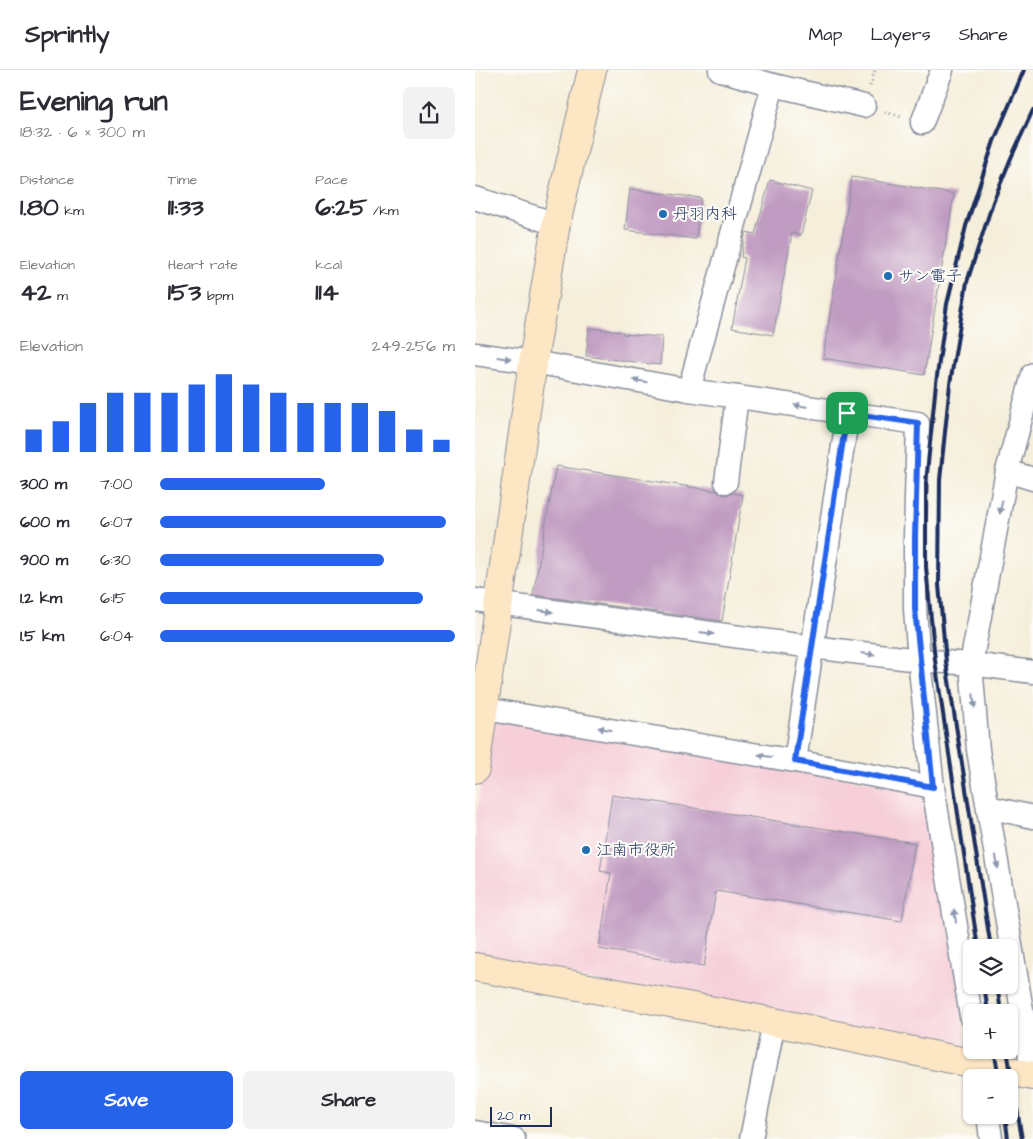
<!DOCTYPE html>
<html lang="en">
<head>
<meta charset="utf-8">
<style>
	:root { --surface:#fff; --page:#f2f2f3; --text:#2b2b33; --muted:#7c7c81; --line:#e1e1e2; --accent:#2563eb }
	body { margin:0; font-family:"Architects Daughter","Klee One",sans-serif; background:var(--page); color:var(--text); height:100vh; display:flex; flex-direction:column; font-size:19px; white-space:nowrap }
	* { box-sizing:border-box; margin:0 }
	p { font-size:16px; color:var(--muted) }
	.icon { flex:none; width:28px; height:28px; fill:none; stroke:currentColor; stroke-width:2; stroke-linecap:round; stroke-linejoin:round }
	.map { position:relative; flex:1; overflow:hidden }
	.drawer { display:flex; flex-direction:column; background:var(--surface); width:475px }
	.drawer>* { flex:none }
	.buttons { position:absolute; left:488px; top:869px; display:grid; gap:10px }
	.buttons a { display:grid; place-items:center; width:55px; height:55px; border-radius:8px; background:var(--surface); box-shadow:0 1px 4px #0004; font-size:25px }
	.scale { position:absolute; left:15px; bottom:12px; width:62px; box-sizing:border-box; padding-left:5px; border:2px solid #1b2f5e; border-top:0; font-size:14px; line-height:18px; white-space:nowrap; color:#1b2f5e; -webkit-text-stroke:4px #fdfcf7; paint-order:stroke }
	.pin { position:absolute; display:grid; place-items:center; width:42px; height:42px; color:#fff; margin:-21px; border-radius:10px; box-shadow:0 2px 8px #0006 }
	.round { display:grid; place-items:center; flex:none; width:52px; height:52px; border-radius:8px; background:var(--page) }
	.summary { display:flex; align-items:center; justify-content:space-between; height:85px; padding:0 20px }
	h1 { font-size:28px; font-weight:800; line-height:38px }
	.stats { display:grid; grid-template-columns:repeat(3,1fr); gap:8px; height:85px; padding:5px 20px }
	.stats div { display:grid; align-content:center }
	.stats b { font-size:25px; font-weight:800 }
	.stats small { font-size:14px; font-weight:400 }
	.stats p { font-size:14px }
	.chart { height:140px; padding:10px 20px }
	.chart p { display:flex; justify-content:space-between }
	.chart svg { width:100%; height:90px; margin-top:5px; stroke:var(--accent); stroke-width:6 }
	.button { display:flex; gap:10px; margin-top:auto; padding:10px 20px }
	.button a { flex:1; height:58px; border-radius:8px; background:var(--accent); color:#fff; font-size:20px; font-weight:800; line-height:58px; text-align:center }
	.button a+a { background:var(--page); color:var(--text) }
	ul { padding:0 20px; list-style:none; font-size:16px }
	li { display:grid; grid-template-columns:80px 60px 1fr; align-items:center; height:38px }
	li i { height:12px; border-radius:6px; background:var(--accent) }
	header { display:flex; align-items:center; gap:30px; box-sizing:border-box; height:70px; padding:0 25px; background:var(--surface); border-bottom:1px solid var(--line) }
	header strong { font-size:24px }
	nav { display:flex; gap:28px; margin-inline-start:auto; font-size:18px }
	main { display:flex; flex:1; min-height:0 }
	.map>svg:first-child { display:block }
	.built { fill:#f6cfd9 }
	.building { fill:#c19cc2 }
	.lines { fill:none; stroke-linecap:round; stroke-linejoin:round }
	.street-casing { stroke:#888e9c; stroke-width:25 }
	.secondary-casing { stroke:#888e9c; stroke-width:30 }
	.path { stroke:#888e9c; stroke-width:3; stroke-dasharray:1 4; stroke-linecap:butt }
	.street { stroke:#fff; stroke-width:22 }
	.secondary { stroke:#fce6c4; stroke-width:28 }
	.rail { stroke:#1b2f5e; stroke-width:4 }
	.oneway { fill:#8d97ae }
	.route-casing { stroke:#fff; stroke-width:10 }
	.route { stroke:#2563eb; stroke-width:6 }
	.poi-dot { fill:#1f6fb2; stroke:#fdfcf7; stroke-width:2 }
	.labels { text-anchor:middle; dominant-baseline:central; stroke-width:4; stroke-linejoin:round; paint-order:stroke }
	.poi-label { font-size:16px; fill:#1b2f5e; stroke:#fdfcf7; text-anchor:start }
</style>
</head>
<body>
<header>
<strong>Sprintly</strong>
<nav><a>Map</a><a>Layers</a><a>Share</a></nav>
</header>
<main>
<section class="drawer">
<div class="summary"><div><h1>Evening run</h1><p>18:32 · 6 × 300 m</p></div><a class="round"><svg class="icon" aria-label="share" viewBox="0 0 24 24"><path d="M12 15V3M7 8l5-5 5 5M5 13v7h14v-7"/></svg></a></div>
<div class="stats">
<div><p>Distance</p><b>1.80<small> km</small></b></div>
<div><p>Time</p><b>11:33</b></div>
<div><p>Pace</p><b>6:25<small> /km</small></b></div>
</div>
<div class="stats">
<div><p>Elevation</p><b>42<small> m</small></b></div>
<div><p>Heart rate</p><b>153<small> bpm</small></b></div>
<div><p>kcal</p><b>114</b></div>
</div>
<div class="chart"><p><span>Elevation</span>249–256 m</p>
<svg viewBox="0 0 160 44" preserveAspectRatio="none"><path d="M5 44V33M15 44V29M25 44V20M35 44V15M45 44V15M55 44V15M65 44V11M75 44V6M85 44V11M95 44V15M105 44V20M115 44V20M125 44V20M135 44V24M145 44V33M155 44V38"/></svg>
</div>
<ul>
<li><b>300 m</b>7:00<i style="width:56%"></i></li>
<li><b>600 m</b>6:07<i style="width:97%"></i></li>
<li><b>900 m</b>6:30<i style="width:76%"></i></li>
<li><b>1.2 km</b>6:15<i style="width:89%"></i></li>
<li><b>1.5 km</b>6:04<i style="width:100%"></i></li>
</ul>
<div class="button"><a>Save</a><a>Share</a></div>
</section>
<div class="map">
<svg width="558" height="1069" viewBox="0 0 558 1069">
	<rect width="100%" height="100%" fill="#fdfcf7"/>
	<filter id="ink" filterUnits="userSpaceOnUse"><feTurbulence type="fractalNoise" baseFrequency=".02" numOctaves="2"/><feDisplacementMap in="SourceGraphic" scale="10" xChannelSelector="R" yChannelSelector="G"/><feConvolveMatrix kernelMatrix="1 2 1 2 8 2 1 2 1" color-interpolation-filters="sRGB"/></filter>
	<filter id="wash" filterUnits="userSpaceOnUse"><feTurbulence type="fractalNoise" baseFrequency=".0096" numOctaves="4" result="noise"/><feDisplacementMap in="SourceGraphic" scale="20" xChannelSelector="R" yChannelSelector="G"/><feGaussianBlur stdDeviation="1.12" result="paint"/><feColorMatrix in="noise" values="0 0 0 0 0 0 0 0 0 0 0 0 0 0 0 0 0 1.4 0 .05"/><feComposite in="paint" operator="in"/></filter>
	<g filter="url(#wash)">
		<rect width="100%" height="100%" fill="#f5eeda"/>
		<!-- built -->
		<path class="built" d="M15,648L450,721L495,987L0,887V753Z"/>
		<g id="blocks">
			<!-- building -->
			<g class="building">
				<path d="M377,107L479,124L449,305L348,288Z"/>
				<path d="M295,110L337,121L326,165L317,163L298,265L257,258L270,188L266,187L270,165L271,162L280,164Z"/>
				<path d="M155,119L226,128L221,169L150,160Z"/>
				<path d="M114,258L148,262V264L187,267L185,295L111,286Z"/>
				<path d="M81,396L242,421L249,425L258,423L268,425L247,551L58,525Z"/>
				<path d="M137,725L440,773L427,851L241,821L229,896L124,879L136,803L125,801Z"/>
			</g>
		</g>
	</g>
	<g filter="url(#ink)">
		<use href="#blocks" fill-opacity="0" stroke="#888e9c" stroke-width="1"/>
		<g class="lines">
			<defs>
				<g id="street">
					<path d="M298,15L389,36"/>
					<path d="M447,53L467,0"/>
					<path d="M0,128L81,154"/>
					<path d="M0,284L58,292L214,320L443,353L440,467V539L444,590L458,717L496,946"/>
					<path d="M558,304L532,401L496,594L503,680L558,1005"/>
					<path d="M214,320L298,15L245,0"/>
					<path d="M532,401L558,409"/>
					<path d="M251,412L262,327"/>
					<path d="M0,530L337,577L444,590L496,594L558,602"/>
					<path d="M10,639L320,691L458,717"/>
					<path d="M320,691L373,343"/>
					<path d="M513,737L558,747"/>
					<path d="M513,1045L516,1069"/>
					<path d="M0,1062L39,1069"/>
					<path d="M276,1069L299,952"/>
				</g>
				<g id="secondary">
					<path d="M0,699L58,292L81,154L117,0"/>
					<path d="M0,897L299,952L558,1006"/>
				</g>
			</defs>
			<!-- street casing -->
			<use href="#street" class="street-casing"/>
			<!-- secondary casing -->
			<use href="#secondary" class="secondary-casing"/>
			<!-- path -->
			<g class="path">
				<path d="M395,16L400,0"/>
				<path d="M410,42L427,47"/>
			</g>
			<!-- street -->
			<use href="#street" class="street"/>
			<!-- secondary -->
			<use href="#secondary" class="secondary"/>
			<!-- rail -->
			<g class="rail">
				<path d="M503,878L460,590L451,497V413L461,313L472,234L491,156L519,71L549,0"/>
				<path d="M516,878L471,592L464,515L465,410L475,314L492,212L518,132L536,88L558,40"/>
				<path d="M509,915L513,942"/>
				<path d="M522,915L526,942"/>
				<path d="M519,980L524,1008"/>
				<path d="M532,980L547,1069"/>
				<path d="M530,1045L533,1069"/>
			</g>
		</g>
		<!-- one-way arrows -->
		<defs><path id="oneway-solid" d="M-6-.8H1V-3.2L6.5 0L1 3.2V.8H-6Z" transform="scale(1.25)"/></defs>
		<g class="oneway">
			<use href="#oneway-solid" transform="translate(29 288) rotate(8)"/>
			<use href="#oneway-solid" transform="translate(165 311) rotate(-170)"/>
			<use href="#oneway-solid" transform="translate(326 336) rotate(-172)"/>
			<use href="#oneway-solid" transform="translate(526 437) rotate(101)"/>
			<use href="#oneway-solid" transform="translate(71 541) rotate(8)"/>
			<use href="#oneway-solid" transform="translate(232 563) rotate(8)"/>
			<use href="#oneway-solid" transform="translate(393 584) rotate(7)"/>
			<use href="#oneway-solid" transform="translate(499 631) rotate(85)"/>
			<use href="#oneway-solid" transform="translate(130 659) rotate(-170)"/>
			<use href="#oneway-solid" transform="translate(290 686) rotate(-170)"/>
			<use href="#oneway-solid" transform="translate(522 792) rotate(81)"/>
			<use href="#oneway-solid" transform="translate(480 846) rotate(-99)"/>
		</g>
	</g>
	<g class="lines" filter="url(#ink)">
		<defs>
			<path id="route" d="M372,343L443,353L440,467V539L458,717L320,691Z"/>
		</defs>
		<!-- route casing -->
		<use href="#route" class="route-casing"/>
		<!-- route -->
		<use href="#route" class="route"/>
	</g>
	<!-- markers -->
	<g class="poi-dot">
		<circle cx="188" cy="144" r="5"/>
		<circle cx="413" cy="206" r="5"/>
		<circle cx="111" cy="780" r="5"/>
	</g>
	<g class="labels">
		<!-- poi labels -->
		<g class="poi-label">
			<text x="198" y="144">丹羽内科</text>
			<text x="423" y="206">サン電子</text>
			<text x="121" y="780">江南市役所</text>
		</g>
	</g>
</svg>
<div class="buttons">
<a><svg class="icon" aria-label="layers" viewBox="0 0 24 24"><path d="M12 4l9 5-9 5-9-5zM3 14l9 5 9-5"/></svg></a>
<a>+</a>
<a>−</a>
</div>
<div class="scale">20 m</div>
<div class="pin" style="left:372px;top:343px;background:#1e9e55"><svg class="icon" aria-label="arrive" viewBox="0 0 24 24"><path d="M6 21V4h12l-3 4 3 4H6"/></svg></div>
</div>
</main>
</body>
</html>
